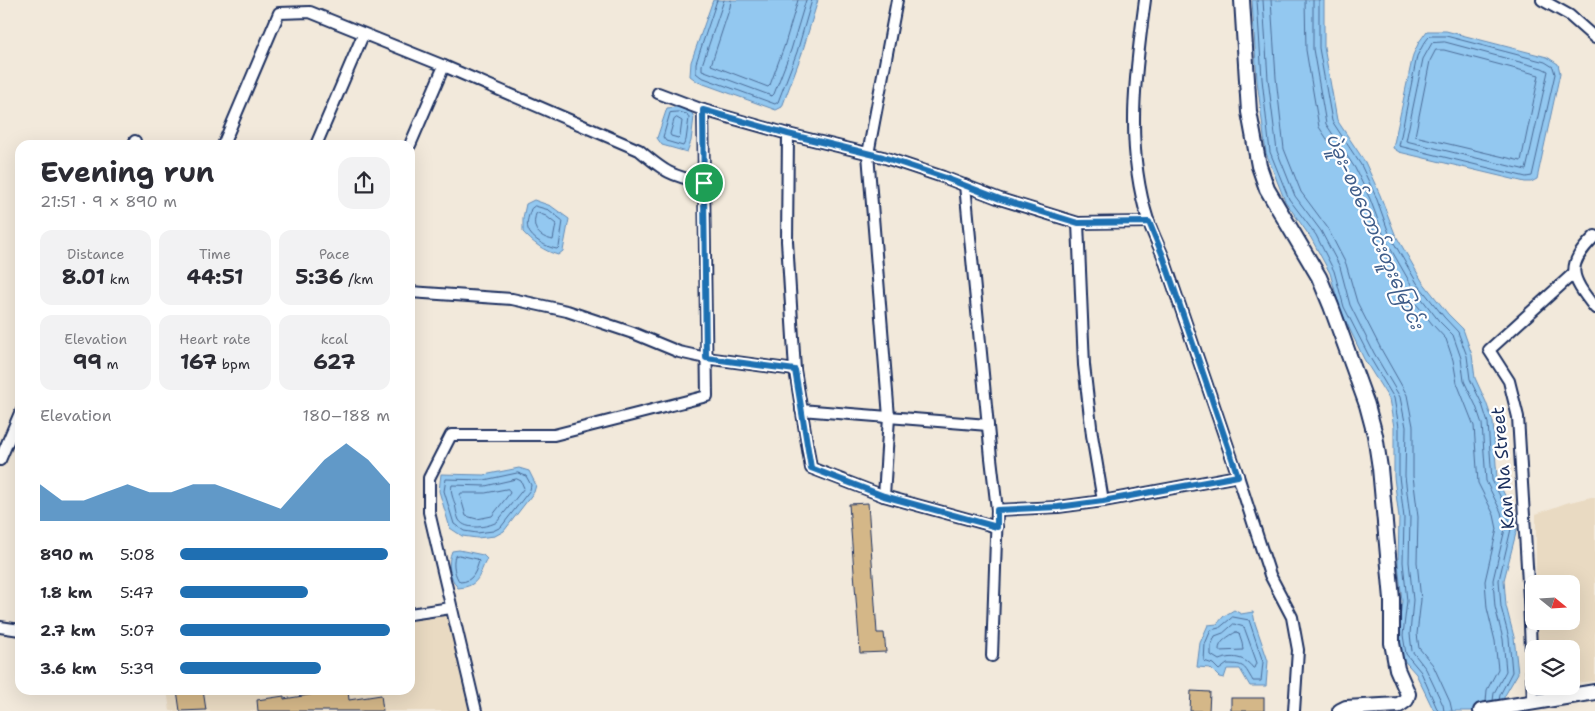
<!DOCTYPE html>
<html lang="en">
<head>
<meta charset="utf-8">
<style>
	:root { --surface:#fff; --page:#f2f2f3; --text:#2b2b33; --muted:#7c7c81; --accent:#1f6fb2 }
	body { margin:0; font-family:"Shantell Sans","Noto Sans Myanmar",sans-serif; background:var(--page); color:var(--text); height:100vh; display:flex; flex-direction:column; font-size:19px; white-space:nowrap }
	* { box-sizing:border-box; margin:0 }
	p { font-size:16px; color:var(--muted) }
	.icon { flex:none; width:28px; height:28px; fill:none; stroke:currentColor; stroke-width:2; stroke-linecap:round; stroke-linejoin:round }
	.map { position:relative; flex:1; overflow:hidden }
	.sheet { position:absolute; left:15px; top:140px; width:400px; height:555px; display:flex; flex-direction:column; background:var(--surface); border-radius:15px; box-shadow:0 5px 20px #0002 }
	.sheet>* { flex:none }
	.needle { width:32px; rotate:108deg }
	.controls { position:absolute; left:1525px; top:575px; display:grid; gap:10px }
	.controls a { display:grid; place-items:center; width:55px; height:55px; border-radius:10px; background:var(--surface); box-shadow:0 5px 20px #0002; font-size:25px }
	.pin { position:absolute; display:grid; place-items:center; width:42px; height:42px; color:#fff; margin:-21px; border:2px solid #fff; border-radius:50%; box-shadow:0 1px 5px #0007 }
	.round { display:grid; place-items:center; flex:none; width:52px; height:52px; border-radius:15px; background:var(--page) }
	.headline { display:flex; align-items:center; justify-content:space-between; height:85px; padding:0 25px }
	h1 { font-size:28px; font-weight:700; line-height:38px }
	.stats { display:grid; grid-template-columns:repeat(3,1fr); gap:8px; height:85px; padding:5px 25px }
	.stats div { display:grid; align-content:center; border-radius:12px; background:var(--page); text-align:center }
	.stats b { font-size:21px; font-weight:700 }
	.stats small { font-size:14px; font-weight:400 }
	.stats p { font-size:14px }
	.chart { height:140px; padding:10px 25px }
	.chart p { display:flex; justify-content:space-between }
	.chart svg { width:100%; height:90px; margin-top:5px; fill:var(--accent); opacity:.7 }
	ul { padding:0 25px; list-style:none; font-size:16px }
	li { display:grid; grid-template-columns:80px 60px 1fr; align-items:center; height:38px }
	li i { height:12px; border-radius:6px; background:var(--accent) }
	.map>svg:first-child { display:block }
	.built { fill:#e9dac2 }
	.water { fill:#93c8f0; stroke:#638bb6 }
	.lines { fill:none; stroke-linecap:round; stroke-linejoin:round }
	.shore { stroke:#4b6c98; stroke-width:1 }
	.building { fill:#d4b788; stroke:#1b2f5e }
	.street-casing { stroke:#1b2f5e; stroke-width:14 }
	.secondary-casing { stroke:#1b2f5e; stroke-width:18 }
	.street { stroke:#fff; stroke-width:10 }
	.secondary { stroke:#fff; stroke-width:14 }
	.route-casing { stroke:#fff; stroke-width:10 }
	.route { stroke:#1f6fb2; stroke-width:6 }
	.labels { text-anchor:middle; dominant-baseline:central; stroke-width:4.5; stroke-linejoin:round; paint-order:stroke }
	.street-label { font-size:18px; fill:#1b2f5e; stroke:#fff }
	.water-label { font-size:19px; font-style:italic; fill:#3f5d8a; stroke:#fff }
</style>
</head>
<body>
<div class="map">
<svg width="1595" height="711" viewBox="0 0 1595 711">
	<rect width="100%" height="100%" fill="#f2e9db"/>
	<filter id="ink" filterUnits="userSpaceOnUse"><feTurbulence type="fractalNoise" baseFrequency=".02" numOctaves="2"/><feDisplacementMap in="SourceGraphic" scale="10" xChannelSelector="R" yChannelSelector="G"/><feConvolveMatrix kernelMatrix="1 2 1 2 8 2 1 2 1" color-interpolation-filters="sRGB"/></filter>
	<g filter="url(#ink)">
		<!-- built -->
		<g class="built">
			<path d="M1591,497H1595V681L1571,683V649H1534L1535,621H1571V584H1536V514L1566,503Z"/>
			<path d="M447,614L470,711H170L167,690H410V620Z"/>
		</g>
		<!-- water -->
		<g class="water">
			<path d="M713,0H818L802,53L782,107L776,110L698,82L690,76L691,62Z"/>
			<path d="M1252,0H1324V47L1337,120L1365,162L1380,195L1395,234L1422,281L1448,314L1463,329L1472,355L1475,378L1486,402L1493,422L1497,479L1511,508L1517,529L1504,580L1506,606L1514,637L1518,673L1504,697L1507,711H1434L1416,674L1401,657L1398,635L1402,601L1398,563L1399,518L1394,477V427L1389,399L1364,359L1340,309L1330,273L1311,238L1285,201L1266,153L1257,80Z"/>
			<path d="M1427,31H1446L1547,57L1558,64L1560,73L1537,179L1531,182H1525L1399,152L1393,148L1413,55L1419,42Z"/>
			<path d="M678,107L690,110L694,117L691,141L687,152L662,145L657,138L667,108Z"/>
			<path d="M534,200L551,206L569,219L563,251L558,255C544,251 533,243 523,232V218L526,204Z"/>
			<path d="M519,468L529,471L536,485L534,492L504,531L495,536L477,538L462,536L450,528L439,491L441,474L484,475Z"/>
			<path d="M459,550L483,555L487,559C478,574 481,586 458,588C449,577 447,563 452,551Z"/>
			<path d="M1234,610L1241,614L1253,612L1255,623L1268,661L1266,686H1250L1240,669H1227L1224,678L1219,677L1210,668L1197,667L1200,643L1208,625L1217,624L1224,616Z"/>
		</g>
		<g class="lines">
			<!-- shore -->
			<g class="shore">
				<path d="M717,0L696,63V73L701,77L775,104L778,102L797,52L812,0"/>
				<path d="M724,0L702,65V70L772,96L774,94L791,50L806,0"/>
				<path d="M731,0L730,7L711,65L768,87L770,85L784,47L798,0"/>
				<path d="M1257,0L1262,79L1270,152L1289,199L1316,235L1334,271L1344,307L1369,356L1394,398L1399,427V476L1404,518L1403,562L1407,601L1403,635L1406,654L1421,672L1438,711"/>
				<path d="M1263,0L1268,79L1277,151L1295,196L1321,231L1340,267L1350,305L1374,353L1400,397L1406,427L1405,476L1410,517L1409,562L1413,600L1410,634L1412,651L1426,669L1443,705L1444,711"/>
				<path d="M1271,0L1276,78L1284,149L1301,192L1327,227L1346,264L1357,302L1381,349L1407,395L1413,426V476L1418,517L1417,562L1421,600L1417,634L1419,648L1433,665L1450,702L1452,711"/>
				<path d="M1305,0L1306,50L1319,127L1349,172L1363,202L1378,242L1405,290L1433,325L1446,339L1453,360L1457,383L1474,426L1478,483L1494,515L1497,529L1485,581L1487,608L1495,641L1498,669L1487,690L1486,702"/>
				<path d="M1313,0V49L1326,124L1355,168L1370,199L1385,239L1412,286L1439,321L1453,335L1461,358L1464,381L1476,406L1482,424L1486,481L1501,512L1505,529L1493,580L1495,607L1503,639L1506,671L1494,693L1493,701"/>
				<path d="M1319,0V48L1332,121L1361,165L1376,197L1390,236L1417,283L1444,317L1458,332L1467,356L1470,379L1482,404L1488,423L1492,480L1507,510L1511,529L1499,580L1501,607L1509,638L1512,672L1500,695L1499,700"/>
				<path d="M1430,36H1446L1545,62L1553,67L1555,74L1532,176L1526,177L1399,146L1417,56L1423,45Z"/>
				<path d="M1445,42L1542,68L1548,71L1526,170L1406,141L1423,59L1432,43Z"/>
				<path d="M1436,50H1444L1539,75L1521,161L1415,136L1430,61Z"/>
				<path d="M678,112L687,114L689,118L686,140L683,146L666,141L663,137L670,113Z"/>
				<path d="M677,118L682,121L680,136L678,138L671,136L670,134L674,120Z"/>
				<path d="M535,206L549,210L563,221L559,247L557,249C548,248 531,239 528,229C526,222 529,215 531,209Z"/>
				<path d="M538,213L546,216L556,224L553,240C539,237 531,229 536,214Z"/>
				<path d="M518,473L526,476L531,485L530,490L501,527L493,531L477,533L464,531L454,524L444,491L446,479L484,480Z"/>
				<path d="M517,479L521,481L524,488L497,522C488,527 466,531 459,520C457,516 456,509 455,504C453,498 450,492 452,485L485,486Z"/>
				<path d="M508,489L510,493L492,516L477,519L466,516L460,495L461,493H485Z"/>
				<path d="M459,555L477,559L479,561C476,571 473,582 460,582C455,577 452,563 455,556Z"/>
				<path d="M1233,617L1249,620L1263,662L1261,681H1253C1244,666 1245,664 1227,664L1219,670L1213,664L1204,661L1205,644L1211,630L1219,628Z"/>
				<path d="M1234,624L1244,627L1257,663L1255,668H1253C1245,657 1232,655 1219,660L1211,655V646L1215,636L1223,633Z"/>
				<path d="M1236,632L1239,633L1242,642L1243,650L1219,651C1218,642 1229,636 1236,632Z"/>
			</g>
		</g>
		<!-- building -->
		<g class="building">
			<path d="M868,503L877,633H884L886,652L860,653L849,504Z"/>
			<path d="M177,690H203L206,710L180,711Z"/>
			<path d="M340,690H348L349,700L381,695L383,711H258L257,700L284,696V699Z"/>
			<path d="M1191,691L1210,692L1209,711H1190Z"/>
			<rect x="1231" y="698" width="33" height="13"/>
		</g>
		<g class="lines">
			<defs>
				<g id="street">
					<path d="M1145,0C1135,74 1125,147 1148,220C1152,232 1158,244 1163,256L1238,476L1270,575L1292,617L1298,650L1294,711"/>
					<path d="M1542,0L1569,15L1595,38"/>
					<path d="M658,93L703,110L788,134L883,157L943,177L1000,199L1078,223L1149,222"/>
					<path d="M788,134L787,241L795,370L811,468L884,496L997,527"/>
					<path d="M134,145L135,141"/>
					<path d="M223,145L279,13L310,12L444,66L639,150C665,172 671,176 704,183"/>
					<path d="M316,145L363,35"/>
					<path d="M410,145L444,66"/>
					<path d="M965,185L991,458L997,510L992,656"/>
					<path d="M1078,223L1084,365L1092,435L1103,501"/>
					<path d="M1595,236C1565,266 1570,276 1595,308"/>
					<path d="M410,292L512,299L567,311L633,333L679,352L706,358L795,370"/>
					<path d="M801,410L988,425"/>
					<path d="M0,460L20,413"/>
					<path d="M884,496L889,417L868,154L897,0"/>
					<path d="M997,510L1058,507L1103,501L1238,476"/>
					<path d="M410,614L451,608"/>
					<path d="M0,627L20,630"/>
					<path d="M1533,703L1529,599L1518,417L1509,381L1489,350L1574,273"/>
					<path d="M476,711L429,512V478L451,435H554L707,396L703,110"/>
				</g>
				<g id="secondary">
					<path d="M1242,0L1249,112L1259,166L1267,189L1319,277L1331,306L1367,405L1375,435L1380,468L1392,599V643L1397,669L1408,694L1406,700L1399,705L1346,708L1340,711"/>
					<path d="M1481,711L1595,692"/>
				</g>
			</defs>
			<!-- street casing -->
			<use href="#street" class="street-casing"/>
			<!-- secondary casing -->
			<use href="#secondary" class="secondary-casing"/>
			<!-- street -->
			<use href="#street" class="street"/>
			<!-- secondary -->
			<use href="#secondary" class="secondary"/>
		</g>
	</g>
	<g class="lines" filter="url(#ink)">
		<defs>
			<path id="route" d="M703,110L788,134L883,157L943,177L1000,199L1078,223L1149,222L1163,256L1238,476L1103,501L1058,507L997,510V527L884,496L811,468L795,370L706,358Z"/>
		</defs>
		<!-- route casing -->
		<use href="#route" class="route-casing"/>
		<!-- route -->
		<use href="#route" class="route"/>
	</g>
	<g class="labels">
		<!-- street labels -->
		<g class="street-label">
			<text transform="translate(1503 468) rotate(-95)">Kan Na Street</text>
		</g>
		<!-- water labels -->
		<g class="water-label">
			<text transform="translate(1375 231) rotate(66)">ပဲခူး-စစ်တောင်းတူးမြောင်း</text>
		</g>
	</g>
</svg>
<div class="controls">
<a><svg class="needle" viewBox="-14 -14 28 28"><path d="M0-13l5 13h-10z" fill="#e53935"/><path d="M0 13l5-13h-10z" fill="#7c7c81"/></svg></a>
<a><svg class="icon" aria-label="layers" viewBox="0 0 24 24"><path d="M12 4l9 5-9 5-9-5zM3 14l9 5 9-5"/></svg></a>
</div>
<div class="pin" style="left:704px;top:183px;background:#1e9e55"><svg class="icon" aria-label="arrive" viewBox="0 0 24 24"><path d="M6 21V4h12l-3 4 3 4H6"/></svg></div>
<section class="sheet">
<div class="headline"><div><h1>Evening run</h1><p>21:51 · 9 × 890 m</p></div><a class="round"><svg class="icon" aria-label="share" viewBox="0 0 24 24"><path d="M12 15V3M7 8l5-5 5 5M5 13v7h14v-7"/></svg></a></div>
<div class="stats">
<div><p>Distance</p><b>8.01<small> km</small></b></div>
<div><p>Time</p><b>44:51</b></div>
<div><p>Pace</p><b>5:36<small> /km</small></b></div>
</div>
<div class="stats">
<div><p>Elevation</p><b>99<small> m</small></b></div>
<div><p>Heart rate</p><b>167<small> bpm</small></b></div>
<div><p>kcal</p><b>627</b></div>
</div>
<div class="chart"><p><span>Elevation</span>180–188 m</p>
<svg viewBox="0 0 160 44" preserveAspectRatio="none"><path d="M0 44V26L10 34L20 34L30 30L40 26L50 30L60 30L70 26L80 26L90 30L100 34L110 38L120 26L130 14L140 6L150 14L160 26V44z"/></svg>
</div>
<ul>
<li><b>890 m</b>5:08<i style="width:99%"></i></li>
<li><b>1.8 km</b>5:47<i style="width:61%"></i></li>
<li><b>2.7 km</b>5:07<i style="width:100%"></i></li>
<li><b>3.6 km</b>5:39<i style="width:67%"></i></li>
</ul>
</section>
</div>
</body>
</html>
